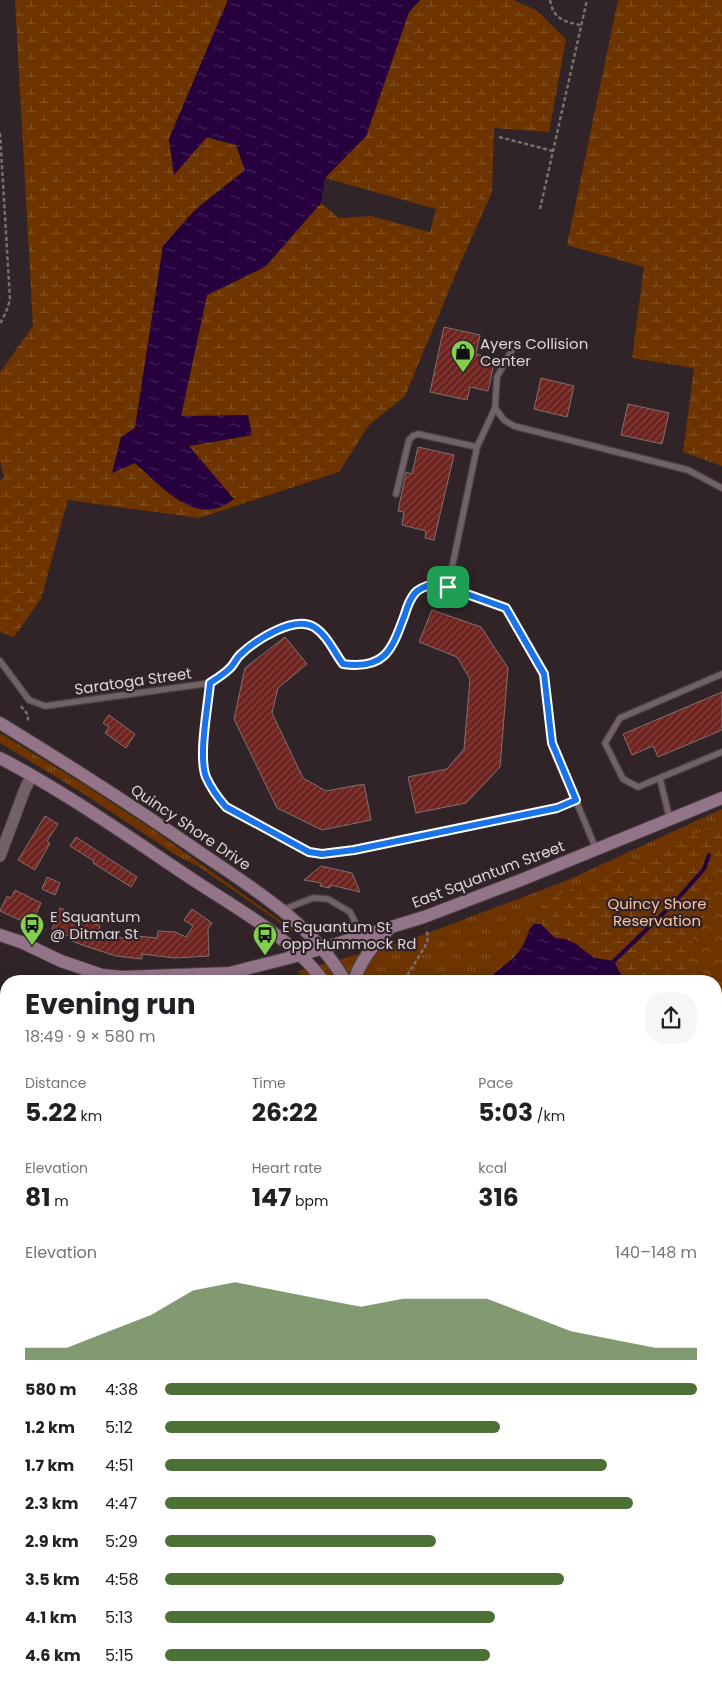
<!DOCTYPE html>
<html lang="en">
<head>
<meta charset="utf-8">
<style>
	:root { --surface:#fff; --page:#f6f6f6; --text:#202124; --muted:#757577; --accent:#4d7037 }
	body { margin:0; font-family:Poppins,sans-serif; background:var(--page); color:var(--text); height:100vh; display:flex; flex-direction:column; font-size:19px; white-space:nowrap }
	* { box-sizing:border-box; margin:0 }
	p { font-size:16px; color:var(--muted) }
	.icon { flex:none; width:28px; height:28px; fill:none; stroke:currentColor; stroke-width:2; stroke-linecap:round; stroke-linejoin:round }
	.map { position:relative; flex:1; overflow:hidden }
	.side { position:absolute; left:0px; top:975px; width:722px; height:706px; display:flex; flex-direction:column; background:var(--surface); border-radius:20px 20px 0 0; box-shadow:0 2px 12px #0003 }
	.side>* { flex:none }
	.pin { position:absolute; display:grid; place-items:center; width:42px; height:42px; color:#fff; margin:-21px; border-radius:10px; box-shadow:0 2px 8px #0006 }
	.round { display:grid; place-items:center; flex:none; width:52px; height:52px; border-radius:20px; background:var(--page) }
	.summary { display:flex; align-items:center; justify-content:space-between; height:85px; padding:0 25px }
	h1 { font-size:28px; font-weight:700; line-height:38px }
	.stats { display:grid; grid-template-columns:repeat(3,1fr); gap:8px; height:85px; padding:5px 25px }
	.stats div { display:grid; align-content:center }
	.stats b { font-size:25px; font-weight:700 }
	.stats small { font-size:14px; font-weight:400 }
	.stats p { font-size:14px }
	.chart { height:140px; padding:10px 25px }
	.chart p { display:flex; justify-content:space-between }
	.chart svg { width:100%; height:90px; margin-top:5px; fill:var(--accent); opacity:.7 }
	ul { padding:0 25px; list-style:none; font-size:16px }
	li { display:grid; grid-template-columns:80px 60px 1fr; align-items:center; height:38px }
	li i { height:12px; border-radius:6px; background:var(--accent) }
	.map>svg:first-child { display:block }
	.grass { fill:url(#grass-tufts) }
	.forest { fill:url(#forest-crowns) }
	.wetland { fill:url(#wetland-marsh) }
	.water { fill:url(#water-ripples) }
	.lines { fill:none; stroke-linecap:round; stroke-linejoin:round }
	.stream { stroke:#26013e; stroke-width:4 }
	.building { fill:url(#building-hatch); stroke:#80716f }
	.lane-casing { stroke:#4b4244; stroke-width:8 }
	.street-casing { stroke:#4b4244; stroke-width:13 }
	.secondary-casing { stroke:#4b4244; stroke-width:14 }
	.path { stroke:#796f72; stroke-width:2.5; stroke-dasharray:4 2.5; stroke-linecap:butt }
	.lane { stroke:#706266; stroke-width:5.5 }
	.street { stroke:#706266; stroke-width:11 }
	.secondary { stroke:#947489; stroke-width:12 }
	.route-casing { stroke:#fff; stroke-width:10 }
	.route { stroke:#1a73e8; stroke-width:6 }
	.labels { text-anchor:middle; dominant-baseline:central; stroke-width:4.5; stroke-linejoin:round; paint-order:stroke }
	.poi-label { font-size:15px; fill:#ded6d8; stroke:#302428; text-anchor:start }
	.street-label { font-size:15px; fill:#ded6d8; stroke:#302428 }
	.park-label { font-size:15px; fill:#fec4a0; stroke:#302428 }
</style>
</head>
<body>
<div class="map">
<svg width="722" height="1681" viewBox="0 0 722 1681">
	<defs>
		<pattern id="grass-tufts" width="24" height="20" patternUnits="userSpaceOnUse" patternTransform="scale(1.25)"><rect width="24" height="20" fill="#6d3400"/><path d="M3 7l-1-3M5 7V3M7 7l1-3M15 17l-1-3M17 17v-4M19 17l1-3" fill="none" stroke="#815124"/></pattern>
		<pattern id="forest-crowns" width="20" height="18" patternUnits="userSpaceOnUse" patternTransform="scale(1.25)"><rect width="20" height="18" fill="#6d3400"/><path d="M2 6a3 3 0 1 1 6 0M12 15a3 3 0 1 1 6 0" fill="none" stroke="#815124"/></pattern>
		<pattern id="wetland-marsh" width="20" height="14" patternUnits="userSpaceOnUse" patternTransform="scale(1.25)"><rect width="20" height="14" fill="#6d3400"/><path d="M1 5h8M5 5V1M11 12h8M15 12V8" fill="none" stroke="#815124"/></pattern>
		<pattern id="water-ripples" width="26" height="14" patternUnits="userSpaceOnUse" patternTransform="scale(1.25)"><rect width="26" height="14" fill="#26013e"/><path d="M2 4q2-2 4 0t4 0M15 11q2-2 4 0t4 0" fill="none" stroke="#452559"/></pattern>
		<pattern id="building-hatch" width="6" height="6" patternUnits="userSpaceOnUse" patternTransform="scale(1.25)"><rect width="6" height="6" fill="#6f2420"/><path d="M-1 1l2-2M0 6l6-6M5 7l2-2" fill="none" stroke="#834340"/></pattern>
	</defs>
	<rect width="100%" height="100%" fill="#302428"/>
	<!-- grass -->
	<g class="grass">
		<path d="M0,733L85,785L155,831L293,930L292,931L198,866L179,857L81,792L0,743Z"/>
		<path d="M722,809V1038L716,1034V981H624L614,961L526,937C520,958 500,966 487,981H307L298,971L409,940L568,880Z"/>
		<path d="M183,1675H262L259,1681H177Z"/>
	</g>
	<!-- forest -->
	<path class="forest" d="M722,866V991L716,985V981H712L695,964L692,953L693,941L711,900L710,889L712,874Z"/>
	<!-- wetland -->
	<g class="wetland">
		<path d="M15,0H228L169,139L186,161L206,137L236,145L245,170L198,207L163,246L135,428L112,472L135,463L176,499L189,446L251,435L248,415L181,417L207,295L265,267L321,203L339,218L371,216L430,232L436,209L325,178L366,136L409,12L420,0H513L536,10L566,39L549,132L494,128L492,192L460,264L405,396L369,425L339,472L199,518L68,500L41,599L14,637L0,632V481L4,477L0,461V372L33,326Z"/>
		<path d="M618,0H722V466L683,452L694,368L632,358L644,267L567,245Z"/>
		<path d="M718,824L722,827V866L712,874L710,889L711,900L693,941L692,953L695,964L712,981H624L614,961L594,958L576,943L565,939L555,938L541,924H534L540,909L554,897Z"/>
		<path d="M716,985L722,991V1038L716,1034Z"/>
	</g>
	<!-- water -->
	<g class="water">
		<path d="M228,0H420L409,12L366,136L325,178L321,203L265,267L207,295L181,416L248,415L252,435L189,446L234,499C229,502 223,507 217,508C187,518 156,481 135,463L112,473L121,437L135,428L163,246L193,212L245,170L236,145L207,137L174,175L169,139Z"/>
		<path d="M534,924H541L555,938L565,939L576,944L594,958L614,961L624,981H487C497,969 513,962 522,948C528,940 526,931 534,924Z"/>
		<path d="M716,1034L722,1039V1681H259L262,1675H716Z"/>
	</g>
	<g class="lines">
		<!-- stream -->
		<path class="stream" d="M614,961L673,904L704,869L709,855"/>
	</g>
	<!-- building -->
	<g class="building">
		<path d="M444,327L480,335L476,354L495,359L488,391L470,387L467,400L430,392Z"/>
		<path d="M541,378L574,386L567,417L534,409Z"/>
		<path d="M628,404L669,413L662,444L621,435Z"/>
		<path d="M418,447L454,455L434,540L425,538L426,531L402,525L404,512L398,511L406,472L412,474Z"/>
		<path d="M432,610L481,627L508,668L500,767L466,803L416,813L408,777L447,769L464,749L470,679L457,657L419,642Z"/>
		<path d="M285,637L307,664L278,688L272,713L303,778L326,791L364,784L371,820L322,830L277,808L234,719L245,668Z"/>
		<path d="M722,692V730L658,757L653,746L632,755L623,734Z"/>
		<path d="M109,715L135,734L126,748L105,733L109,727L103,723Z"/>
		<path d="M45,816L58,824L47,841L50,843L35,870L18,860Z"/>
		<path d="M76,837L137,877L131,887L93,863L94,861L70,846Z"/>
		<path d="M321,866L352,873L360,892L330,885V888L320,886L321,883L304,880Z"/>
		<path d="M47,877L60,883L55,895L42,889Z"/>
		<path d="M15,890L41,903L31,925L0,911L7,896L11,898Z"/>
		<path d="M60,908L100,926L99,930L125,939L126,935L157,938L158,931L175,932L186,937L193,926L184,920L192,909L212,923L208,929L209,956L174,958L142,954V959L116,956L85,946L72,941L73,938L52,929Z"/>
	</g>
	<g class="lines">
		<defs>
			<g id="lane">
				<path d="M512,350L497,377L495,408L504,420L514,426L688,470L722,488"/>
				<path d="M396,494L409,440L413,436L418,434L477,447"/>
				<path d="M448,587L477,447L495,408"/>
				<path d="M0,661L29,700L45,706L210,683C216,679 224,674 229,669C234,665 236,658 241,654C256,640 294,615 314,627C327,635 334,652 343,664C386,670 392,649 405,614C407,607 409,599 415,593C419,588 429,585 436,583L506,608L524,639L544,674L552,743L596,849"/>
				<path d="M722,674L620,718L605,743L623,779L638,787L722,752"/>
				<path d="M210,683C208,707 198,756 206,777C211,788 218,798 226,807L309,852L322,854L354,850L557,808L576,800"/>
				<path d="M660,779L670,820"/>
				<path d="M282,910L313,898L328,899L350,912L362,936"/>
			</g>
			<g id="street">
				<path d="M0,856L25,789L32,775"/>
				<path d="M0,1094L6,1100"/>
				<path d="M0,1259L6,1252"/>
				<path d="M0,1272L6,1277"/>
				<path d="M0,1414L6,1419"/>
				<path d="M0,1542L6,1547"/>
				<path d="M177,1675L185,1681"/>
			</g>
			<g id="secondary">
				<path d="M0,723C67,764 133,806 198,851C252,888 312,923 345,981"/>
				<path d="M0,758C67,793 129,837 192,879C234,907 295,940 323,981"/>
				<path d="M0,935L21,942L61,961L102,975L123,977L230,973L300,955L424,917L521,880L722,798"/>
				<path d="M354,981C360,961 373,945 388,930"/>
				<path d="M200,1681L205,1675"/>
			</g>
		</defs>
		<!-- lane casing -->
		<use href="#lane" class="lane-casing"/>
		<!-- street casing -->
		<use href="#street" class="street-casing"/>
		<!-- secondary casing -->
		<use href="#secondary" class="secondary-casing"/>
		<!-- path -->
		<g class="path">
			<path d="M550,0C553,19 565,22 581,25"/>
			<path d="M0,133L10,300L6,312L0,324"/>
			<path d="M499,137L553,151"/>
			<path d="M540,209L587,0"/>
			<path d="M21,706L28,715V722"/>
			<path d="M404,981L427,943L428,937L426,929"/>
		</g>
		<!-- lane -->
		<use href="#lane" class="lane"/>
		<!-- street -->
		<use href="#street" class="street"/>
		<!-- secondary -->
		<use href="#secondary" class="secondary"/>
	</g>
	<g class="lines">
		<defs>
			<path id="route" d="M436,583L506,608L544,674L552,743L576,800L557,808L354,850L322,854L309,852L226,807C218,798 211,788 206,777C198,756 208,707 210,683C216,679 224,674 229,669C234,665 236,658 241,654C256,640 294,615 314,627C327,635 334,652 343,664C386,670 392,649 405,614C407,607 410,599 415,593C419,588 429,585 436,583Z"/>
		</defs>
		<!-- route casing -->
		<use href="#route" class="route-casing"/>
		<!-- route -->
		<use href="#route" class="route"/>
	</g>
	<!-- icons -->
	<defs>
		<symbol id="shop-pin" viewBox="-11 -11 22 30"><path d="M0 17L-7.5 6A9.5 9.5 0 1 1 7.5 6Z" fill="#84d04e" stroke="#302428"/><path d="M-5-2.5h2.3a2.7 3.5 0 0 1 5.4 0H5L5.5 6h-11ZM-1.5-2.5h3a1.5 2.3 0 0 0-3 0Z" fill="#111"/></symbol>
		<symbol id="bus-pin" viewBox="-11 -11 22 30"><path d="M0 17L-7.5 6A9.5 9.5 0 1 1 7.5 6Z" fill="#84d04e" stroke="#302428"/><path d="M-5-6H5V4H4V6H2V4H-2V6H-4V4H-5ZM-3.5-4V0h7V-4ZM-3.5 1.2v1.5H-2V1.2ZM2 1.2v1.5H3.5V1.2Z" fill="#111"/></symbol>
	</defs>
	<g fill-rule="evenodd">
		<use href="#shop-pin" x="449" y="338" width="28" height="38"/>
		<use href="#bus-pin" x="18" y="911" width="28" height="38"/>
		<use href="#bus-pin" x="251" y="921" width="28" height="38"/>
	</g>
	<g class="labels">
		<!-- poi labels -->
		<g class="poi-label">
			<text x="480" y="343">Ayers Collision<tspan x="480" dy="17">Center</tspan></text>
			<text x="50" y="916">E Squantum<tspan x="50" dy="17">@ Ditmar St</tspan></text>
			<text x="282" y="926">E Squantum St<tspan x="282" dy="17">opp Hummock Rd</tspan></text>
		</g>
		<!-- street labels -->
		<g class="street-label">
			<text transform="translate(133 681) rotate(-8)">Saratoga Street</text>
			<text transform="translate(191 827) rotate(34)">Quincy Shore Drive</text>
			<text transform="translate(488 874) rotate(-21)">East Squantum Street</text>
		</g>
		<!-- park labels -->
		<g class="park-label">
			<text x="657" y="903">Quincy Shore<tspan x="657" dy="17">Reservation</tspan></text>
		</g>
	</g>
</svg>
<div class="pin" style="left:448px;top:587px;background:#1e9e55"><svg class="icon" aria-label="arrive" viewBox="0 0 24 24"><path d="M6 21V4h12l-3 4 3 4H6"/></svg></div>
<section class="side">
<div class="summary"><div><h1>Evening run</h1><p>18:49 · 9 × 580 m</p></div><a class="round"><svg class="icon" aria-label="share" viewBox="0 0 24 24"><path d="M12 15V3M7 8l5-5 5 5M5 13v7h14v-7"/></svg></a></div>
<div class="stats">
<div><p>Distance</p><b>5.22<small> km</small></b></div>
<div><p>Time</p><b>26:22</b></div>
<div><p>Pace</p><b>5:03<small> /km</small></b></div>
</div>
<div class="stats">
<div><p>Elevation</p><b>81<small> m</small></b></div>
<div><p>Heart rate</p><b>147<small> bpm</small></b></div>
<div><p>kcal</p><b>316</b></div>
</div>
<div class="chart"><p><span>Elevation</span>140–148 m</p>
<svg viewBox="0 0 160 44" preserveAspectRatio="none"><path d="M0 44V38L10 38L20 30L30 22L40 10L50 6L60 10L70 14L80 18L90 14L100 14L110 14L120 22L130 30L140 34L150 38L160 38V44z"/></svg>
</div>
<ul>
<li><b>580 m</b>4:38<i style="width:100%"></i></li>
<li><b>1.2 km</b>5:12<i style="width:63%"></i></li>
<li><b>1.7 km</b>4:51<i style="width:83%"></i></li>
<li><b>2.3 km</b>4:47<i style="width:88%"></i></li>
<li><b>2.9 km</b>5:29<i style="width:51%"></i></li>
<li><b>3.5 km</b>4:58<i style="width:75%"></i></li>
<li><b>4.1 km</b>5:13<i style="width:62%"></i></li>
<li><b>4.6 km</b>5:15<i style="width:61%"></i></li>
</ul>
</section>
</div>
</body>
</html>
